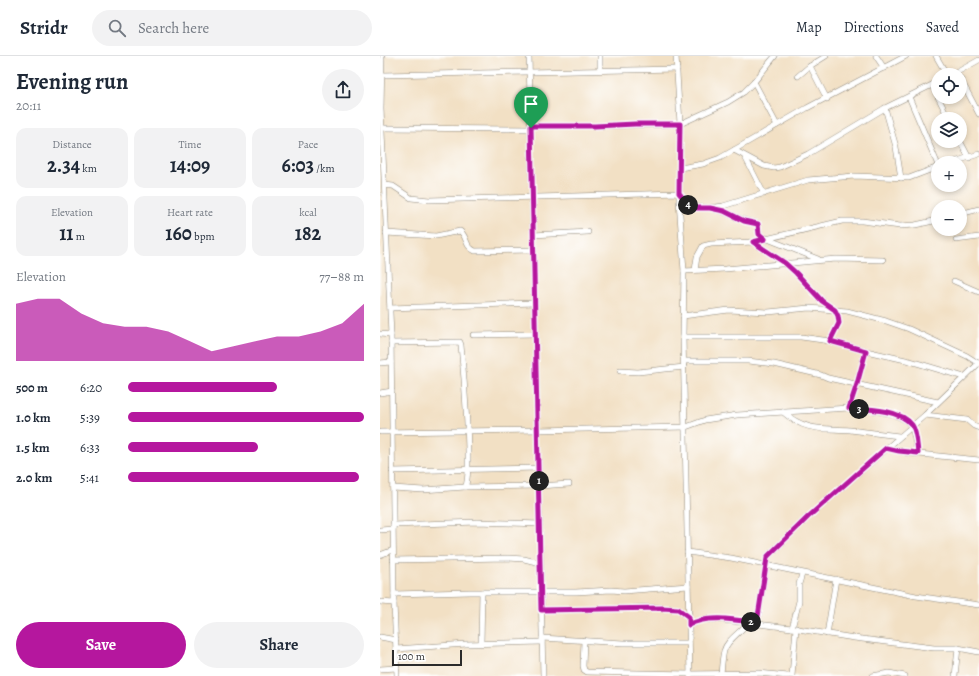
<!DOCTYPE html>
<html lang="en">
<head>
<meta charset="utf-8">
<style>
	:root { --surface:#fff; --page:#f2f2f3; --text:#1f2937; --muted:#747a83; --line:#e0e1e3; --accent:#b5179e }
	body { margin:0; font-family:Alegreya,serif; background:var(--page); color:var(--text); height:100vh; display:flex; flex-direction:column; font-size:15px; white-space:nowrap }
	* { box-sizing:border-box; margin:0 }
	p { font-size:13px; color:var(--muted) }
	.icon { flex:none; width:22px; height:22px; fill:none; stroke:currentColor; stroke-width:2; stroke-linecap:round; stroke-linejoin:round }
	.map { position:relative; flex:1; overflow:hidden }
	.panel { display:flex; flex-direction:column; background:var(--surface); width:380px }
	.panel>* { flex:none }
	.controls { position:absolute; left:551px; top:12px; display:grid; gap:8px }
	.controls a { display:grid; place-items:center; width:36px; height:36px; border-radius:50%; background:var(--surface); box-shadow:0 2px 6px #0003; font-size:20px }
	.scale { position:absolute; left:12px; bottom:10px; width:70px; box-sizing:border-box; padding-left:4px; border:2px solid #2b2b2b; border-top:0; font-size:11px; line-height:14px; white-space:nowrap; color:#2b2b2b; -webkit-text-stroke:3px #fff; paint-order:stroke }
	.pin { position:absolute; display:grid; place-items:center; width:34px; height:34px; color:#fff; margin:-41px -17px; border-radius:50% 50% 50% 0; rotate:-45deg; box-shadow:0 0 4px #0007 }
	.pin .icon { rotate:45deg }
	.km { position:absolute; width:20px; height:20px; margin:-10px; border-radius:50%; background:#222; color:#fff; font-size:11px; line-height:20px; text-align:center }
	.round { display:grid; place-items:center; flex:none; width:42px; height:42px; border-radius:21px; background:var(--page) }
	.overview { display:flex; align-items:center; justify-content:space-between; height:68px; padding:0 16px }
	h1 { font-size:22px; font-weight:600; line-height:30px }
	.figures { display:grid; grid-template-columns:repeat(3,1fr); gap:6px; height:68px; padding:4px 16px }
	.figures div { display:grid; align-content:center; border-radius:10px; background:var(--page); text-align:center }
	.figures b { font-size:20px; font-weight:600 }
	.figures small { font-size:11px; font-weight:400 }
	.figures p { font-size:11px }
	.chart { height:112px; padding:8px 16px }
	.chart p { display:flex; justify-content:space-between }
	.chart svg { width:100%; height:72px; margin-top:4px; fill:var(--accent); opacity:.7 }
	.primary-button { display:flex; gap:8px; margin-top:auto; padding:8px 16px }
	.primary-button a { flex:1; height:46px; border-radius:24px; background:var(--accent); color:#fff; font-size:16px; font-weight:600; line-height:46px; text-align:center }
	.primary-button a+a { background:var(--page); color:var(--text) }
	ul { padding:0 16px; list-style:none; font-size:13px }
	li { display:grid; grid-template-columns:64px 48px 1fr; align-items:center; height:30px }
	li i { height:10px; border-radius:5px; background:var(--accent) }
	header { display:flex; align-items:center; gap:24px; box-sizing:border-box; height:56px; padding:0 20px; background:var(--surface); border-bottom:1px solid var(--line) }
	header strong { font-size:19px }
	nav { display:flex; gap:22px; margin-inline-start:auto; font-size:14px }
	.search { width:280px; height:36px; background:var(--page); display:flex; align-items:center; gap:10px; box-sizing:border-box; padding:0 14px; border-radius:22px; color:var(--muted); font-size:15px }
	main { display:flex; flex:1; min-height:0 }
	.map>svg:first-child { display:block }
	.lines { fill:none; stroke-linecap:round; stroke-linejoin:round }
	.minor-casing { stroke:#8e8678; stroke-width:6 }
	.minor { stroke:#fff; stroke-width:5 }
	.route-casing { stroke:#fff; stroke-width:8 }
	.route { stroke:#b5179e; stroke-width:5 }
</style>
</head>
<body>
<header>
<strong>Stridr</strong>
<div class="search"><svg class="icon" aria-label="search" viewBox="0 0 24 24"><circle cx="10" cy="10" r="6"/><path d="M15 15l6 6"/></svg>Search here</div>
<nav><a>Map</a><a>Directions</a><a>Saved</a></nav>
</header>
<main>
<section class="panel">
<div class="overview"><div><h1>Evening run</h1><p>20:11</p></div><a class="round"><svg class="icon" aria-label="share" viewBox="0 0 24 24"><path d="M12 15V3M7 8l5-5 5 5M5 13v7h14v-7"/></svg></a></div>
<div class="figures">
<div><p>Distance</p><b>2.34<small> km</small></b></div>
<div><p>Time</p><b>14:09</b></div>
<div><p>Pace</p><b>6:03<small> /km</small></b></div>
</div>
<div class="figures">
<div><p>Elevation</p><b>11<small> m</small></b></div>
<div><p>Heart rate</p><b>160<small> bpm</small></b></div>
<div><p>kcal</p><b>182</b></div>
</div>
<div class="chart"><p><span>Elevation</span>77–88 m</p>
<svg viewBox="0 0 160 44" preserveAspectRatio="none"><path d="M0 44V9L10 6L20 6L30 15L40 21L50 23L60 23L70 26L80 32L90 38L100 35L110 32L120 29L130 29L140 26L150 21L160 9V44z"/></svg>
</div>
<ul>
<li><b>500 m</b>6:20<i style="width:63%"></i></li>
<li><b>1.0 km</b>5:39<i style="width:100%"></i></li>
<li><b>1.5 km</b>6:33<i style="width:55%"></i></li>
<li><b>2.0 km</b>5:41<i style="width:98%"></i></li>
</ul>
<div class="primary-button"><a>Save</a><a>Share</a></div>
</section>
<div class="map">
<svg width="599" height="620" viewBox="0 0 599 620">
	<rect width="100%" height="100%" fill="#fff"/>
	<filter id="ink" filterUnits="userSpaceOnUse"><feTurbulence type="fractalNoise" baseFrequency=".025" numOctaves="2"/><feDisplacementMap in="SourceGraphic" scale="8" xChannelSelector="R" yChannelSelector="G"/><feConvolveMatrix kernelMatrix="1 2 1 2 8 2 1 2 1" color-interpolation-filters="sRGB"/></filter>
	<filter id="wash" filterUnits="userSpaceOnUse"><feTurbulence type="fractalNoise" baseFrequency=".012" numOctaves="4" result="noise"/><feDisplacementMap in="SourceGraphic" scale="16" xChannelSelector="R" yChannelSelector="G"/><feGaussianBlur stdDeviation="0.9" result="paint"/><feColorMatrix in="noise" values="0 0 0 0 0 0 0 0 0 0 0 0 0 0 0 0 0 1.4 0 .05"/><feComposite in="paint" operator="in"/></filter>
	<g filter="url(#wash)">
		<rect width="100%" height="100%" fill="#f2e0c4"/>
	</g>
	<g filter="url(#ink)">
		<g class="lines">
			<defs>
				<g id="minor">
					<path d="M2,0L1,53L11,279L14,547L17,620"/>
					<path d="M149,0L163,620"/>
					<path d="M220,0V14"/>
					<path d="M296,0L300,68L299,145L304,215L303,281L310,620"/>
					<path d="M496,0L504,12"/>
					<path d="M556,0L567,19"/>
					<path d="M430,10L447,43"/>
					<path d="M2,19L297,13"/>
					<path d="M572,19L599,4"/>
					<path d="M418,20L430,10L446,0"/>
					<path d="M580,22L599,58"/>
					<path d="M374,26L397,69"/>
					<path d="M552,29L558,41"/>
					<path d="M529,41L558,109"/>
					<path d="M558,41L569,63"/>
					<path d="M505,52L516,91L521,122"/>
					<path d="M151,70H215L300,68L348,46L364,36L374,26L395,0"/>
					<path d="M3,72L151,73"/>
					<path d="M580,85L589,102"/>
					<path d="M354,94L384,110L394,112L400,111L428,98L505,52L558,26"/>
					<path d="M365,101L384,138"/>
					<path d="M571,107L599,98"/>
					<path d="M300,112L323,108L340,102L427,52L526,0"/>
					<path d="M5,129L13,130L31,142L49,144L299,137L311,151L329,152L343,150L428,124L474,120L529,122L558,111"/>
					<path d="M334,153C351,156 360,166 377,167L380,180L438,203"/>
					<path d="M580,158L599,153"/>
					<path d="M6,177L56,180L80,175C88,181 84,190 95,195L154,194"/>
					<path d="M153,179L208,176"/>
					<path d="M576,184L599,181"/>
					<path d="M373,186L462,165H482L520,170L535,169L558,164"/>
					<path d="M315,214L317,201L323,190L331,188L373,186L405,207L416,217L442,245L455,254L458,260L459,267L450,285"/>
					<path d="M304,215L345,213L456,203L503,204"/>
					<path d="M574,225L599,236"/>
					<path d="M10,252L155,247"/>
					<path d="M303,260L349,254L388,256L429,252L467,255L506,265L529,273L587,300L598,307"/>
					<path d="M0,278L11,279"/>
					<path d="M93,279L155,278"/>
					<path d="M303,281H421L450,285L486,295L530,305L584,321"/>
					<path d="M11,287L80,286L81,289C83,309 93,421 85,431L43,434L13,432"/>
					<path d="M304,305H368L394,308L441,319L448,322L558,346"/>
					<path d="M0,307L11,306"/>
					<path d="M240,315L258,316L304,311"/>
					<path d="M0,337L12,335"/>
					<path d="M469,352L477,328L486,295"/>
					<path d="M403,356C426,376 442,372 470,374C486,376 503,378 519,380"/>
					<path d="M545,359L587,364L594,370L599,372"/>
					<path d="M0,376L157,374L306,371L325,364L357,359L469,352L492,354L514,358L526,364L532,370L538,397"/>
					<path d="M506,392L529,397L599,404"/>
					<path d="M12,415L158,412"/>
					<path d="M85,431L159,430L189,428"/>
					<path d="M13,469L97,466L160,468"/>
					<path d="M0,474L13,473"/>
					<path d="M307,496L351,502L536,540L599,549"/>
					<path d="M0,499L13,494"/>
					<path d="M13,504L128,502L144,503L160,507"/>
					<path d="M14,538L90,536H196L231,534L244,535L308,530"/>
					<path d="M0,546L14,547"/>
					<path d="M161,554L232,553L270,551L298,553L309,561"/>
					<path d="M377,567L387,503L388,500L428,461L545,359L599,307"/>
					<path d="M309,569L321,564L334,563L412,572L474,582L554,592H578L599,596"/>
					<path d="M412,572L419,545V528L422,518"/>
					<path d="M447,578L456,523"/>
					<path d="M0,581L16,584"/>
					<path d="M162,582L243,587H309"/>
					<path d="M204,584L203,610L204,614L207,616L310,618L379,617L408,620"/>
					<path d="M101,587L102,536"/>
					<path d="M16,593L86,588L162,586"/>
					<path d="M0,613L17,612"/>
					<path d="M341,617C342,610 342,602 344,595C347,583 362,576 368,566"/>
					<path d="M412,620L416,572"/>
					<path d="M492,620L509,617L525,620"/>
					<path d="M575,620L578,592"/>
				</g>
			</defs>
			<!-- minor casing -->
			<use href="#minor" class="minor-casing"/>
			<!-- minor -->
			<use href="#minor" class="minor"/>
		</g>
	</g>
	<g class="lines" filter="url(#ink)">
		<defs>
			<path id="route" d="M255,68H300L299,137L308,148L313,152H330L344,155L364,165L378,168L379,178L385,183L373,186L405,207L416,217L442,245L455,254L458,260L459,267L450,285L486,295L477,328L469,352C487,353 520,353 532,369C537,376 537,389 538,397L519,395L506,392L428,461L388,500L387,502L377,567C357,564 326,558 309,569V561L298,553L282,552L161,554L151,70H215Z"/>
		</defs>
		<!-- route casing -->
		<use href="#route" class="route-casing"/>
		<!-- route -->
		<use href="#route" class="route"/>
	</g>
</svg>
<div class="controls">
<a><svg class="icon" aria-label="locate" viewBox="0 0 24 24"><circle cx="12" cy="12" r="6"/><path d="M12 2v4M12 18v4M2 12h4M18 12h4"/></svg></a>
<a><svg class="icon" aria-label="layers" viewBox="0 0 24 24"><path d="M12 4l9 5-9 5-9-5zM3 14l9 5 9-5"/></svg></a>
<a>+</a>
<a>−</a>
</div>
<div class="scale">100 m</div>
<div class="pin" style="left:151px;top:72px;background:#1e9e55"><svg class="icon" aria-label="arrive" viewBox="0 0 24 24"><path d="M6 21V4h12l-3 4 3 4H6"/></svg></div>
<b class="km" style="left:159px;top:425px">1</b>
<b class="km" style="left:371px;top:566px">2</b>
<b class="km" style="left:479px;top:353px">3</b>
<b class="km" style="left:308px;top:149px">4</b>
</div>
</main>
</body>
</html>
